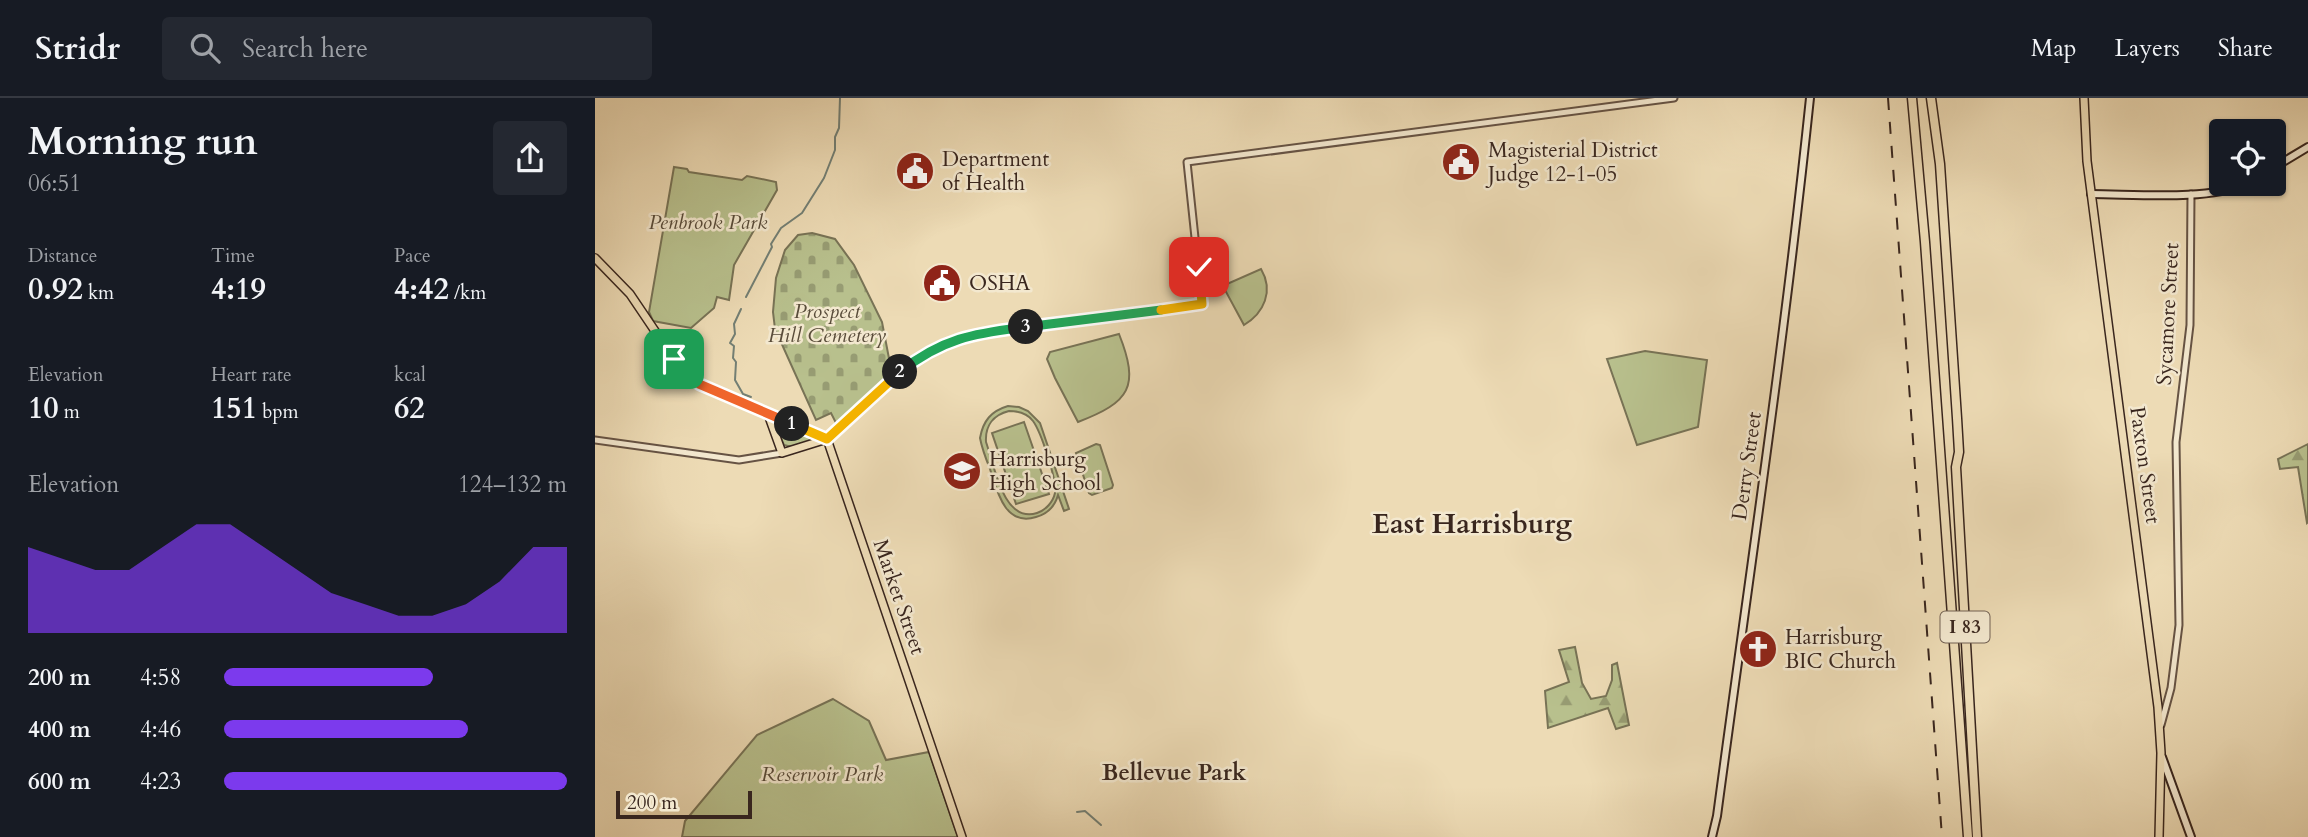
<!DOCTYPE html>
<html lang="en">
<head>
<meta charset="utf-8">
<style>
	:root { --surface:#171b24; --page:#242831; --text:#f1f3f6; --muted:#9ea1a6; --line:#363941; --accent:#7c3aed }
	body { margin:0; font-family:Cardo,serif; background:var(--page); color:var(--text); height:100vh; display:flex; flex-direction:column; font-size:26px; white-space:nowrap }
	* { box-sizing:border-box; margin:0 }
	p { font-size:23px; color:var(--muted) }
	.icon { flex:none; width:38px; height:38px; fill:none; stroke:currentColor; stroke-width:2; stroke-linecap:round; stroke-linejoin:round }
	.map { position:relative; flex:1; overflow:hidden }
	.side { display:flex; flex-direction:column; background:var(--surface); width:595px }
	.side>* { flex:none }
	.tools { position:absolute; left:1614px; top:21px; display:grid; gap:14px }
	.tools a { display:grid; place-items:center; width:77px; height:77px; border-radius:7px; background:var(--surface); box-shadow:0 2px 5px #0004; font-size:35px }
	.scale { position:absolute; left:21px; bottom:18px; width:136px; box-sizing:border-box; padding-left:7px; border:4px solid #39261e; border-top:0; font-size:19px; line-height:24px; white-space:nowrap; color:#39261e; -webkit-text-stroke:5px #f3e8cf; paint-order:stroke }
	.pin { position:absolute; display:grid; place-items:center; width:60px; height:60px; color:#fff; margin:-30px; border-radius:14px; box-shadow:0 4px 10px #0006 }
	.km { position:absolute; width:35px; height:35px; margin:-18px; border-radius:50%; background:#222; color:#fff; font-size:19px; line-height:35px; text-align:center }
	.round { display:grid; place-items:center; flex:none; width:74px; height:74px; border-radius:7px; background:var(--page) }
	.headline { display:flex; align-items:center; justify-content:space-between; height:119px; padding:0 28px }
	h1 { font-size:38px; font-weight:700; line-height:52px }
	.metrics { display:grid; grid-template-columns:repeat(3,1fr); gap:10px; height:119px; padding:7px 28px }
	.metrics div { display:grid; align-content:center }
	.metrics b { font-size:30px; font-weight:700 }
	.metrics small { font-size:19px; font-weight:400 }
	.metrics p { font-size:19px }
	.chart { height:196px; padding:14px 28px }
	.chart p { display:flex; justify-content:space-between }
	.chart svg { width:100%; height:126px; margin-top:7px; fill:var(--accent); opacity:.7 }
	ul { padding:0 28px; list-style:none; font-size:23px }
	li { display:grid; grid-template-columns:112px 84px 1fr; align-items:center; height:52px }
	li i { height:18px; border-radius:9px; background:var(--accent) }
	header { display:flex; align-items:center; gap:42px; box-sizing:border-box; height:98px; padding:0 35px; background:var(--surface); border-bottom:2px solid var(--line) }
	header strong { font-size:33px }
	nav { display:flex; gap:38px; margin-inline-start:auto; font-size:24px }
	.search { width:490px; height:63px; background:var(--page); display:flex; align-items:center; gap:18px; box-sizing:border-box; padding:0 24px; border-radius:7px; color:var(--muted); font-size:26px }
	main { display:flex; flex:1; min-height:0 }
	.map>svg:first-child { display:block }
	.green { fill:#b8c08d; stroke:#787356; stroke-width:2; fill-rule:evenodd }
	.forest { fill:url(#forest-firs); stroke:#787356; stroke-width:2 }
	.cemetery { fill:url(#cemetery-stones); stroke:#787356; stroke-width:2 }
	.lines { fill:none; stroke-linecap:round; stroke-linejoin:round }
	.stream { stroke:#737f74; stroke-width:2 }
	.tertiary-casing { stroke:#665344; stroke-width:9 }
	.secondary-casing { stroke:#39261e; stroke-width:10 }
	.primary-casing { stroke:#39261e; stroke-width:10 }
	.motorway-casing { stroke:#39261e; stroke-width:11 }
	.tertiary { stroke:#f3e8cf; stroke-width:5 }
	.secondary { stroke:#f3e8cf; stroke-width:6 }
	.primary { stroke:#eddbb5; stroke-width:7 }
	.motorway { stroke:#eddbb5; stroke-width:8 }
	.rail { stroke:#39261e; stroke-width:2; stroke-dasharray:12 12; stroke-linecap:butt }
	.split-1-casing { stroke:#fff; stroke-width:14 }
	.split-2-casing { stroke:#fff; stroke-width:14 }
	.split-3-casing { stroke:#fff; stroke-width:14 }
	.split-4-casing { stroke:#fff; stroke-width:14 }
	.split-5-casing { stroke:#fff; stroke-width:14 }
	.split-1 { stroke:#f0652b; stroke-width:9 }
	.split-2 { stroke:#f5b400; stroke-width:9 }
	.split-3 { stroke:#22a559; stroke-width:9 }
	.split-4 { stroke:#22a559; stroke-width:9 }
	.split-5 { stroke:#f5b400; stroke-width:9 }
	.labels { text-anchor:middle; dominant-baseline:central; stroke-width:5; stroke-linejoin:round; paint-order:stroke }
	.shield { fill:#f3e8cf; stroke:#716053; stroke-width:2 }
	.shield-label { font-size:19px; font-weight:bold; fill:#39261e }
	.poi-label { font-size:21px; fill:#39261e; stroke:#f3e8cf; text-anchor:start }
	.park-label { font-size:21px; font-style:italic; fill:#594c3a; stroke:#f3e8cf }
	.street-label { font-size:21px; fill:#39261e; stroke:#f3e8cf }
	.neighbourhood-label { font-size:23px; font-weight:bold; fill:#39261e; stroke:#f3e8cf }
	.district-label { font-size:28px; font-weight:bold; fill:#39261e; stroke:#f3e8cf }
</style>
</head>
<body>
<header>
<strong>Stridr</strong>
<div class="search"><svg class="icon" aria-label="search" viewBox="0 0 24 24"><circle cx="10" cy="10" r="6"/><path d="M15 15l6 6"/></svg>Search here</div>
<nav><a>Map</a><a>Layers</a><a>Share</a></nav>
</header>
<main>
<section class="side">
<div class="headline"><div><h1>Morning run</h1><p>06:51</p></div><a class="round"><svg class="icon" aria-label="share" viewBox="0 0 24 24"><path d="M12 15V3M7 8l5-5 5 5M5 13v7h14v-7"/></svg></a></div>
<div class="metrics">
<div><p>Distance</p><b>0.92<small> km</small></b></div>
<div><p>Time</p><b>4:19</b></div>
<div><p>Pace</p><b>4:42<small> /km</small></b></div>
</div>
<div class="metrics">
<div><p>Elevation</p><b>10<small> m</small></b></div>
<div><p>Heart rate</p><b>151<small> bpm</small></b></div>
<div><p>kcal</p><b>62</b></div>
</div>
<div class="chart"><p><span>Elevation</span>124–132 m</p>
<svg viewBox="0 0 160 44" preserveAspectRatio="none"><path d="M0 44V14L10 18L20 22L30 22L40 14L50 6L60 6L70 14L80 22L90 30L100 34L110 38L120 38L130 34L140 26L150 14L160 14V44z"/></svg>
</div>
<ul>
<li><b>200 m</b>4:58<i style="width:61%"></i></li>
<li><b>400 m</b>4:46<i style="width:71%"></i></li>
<li><b>600 m</b>4:23<i style="width:100%"></i></li>
</ul>
</section>
<div class="map">
<svg width="1713" height="739" viewBox="0 0 1713 739">
	<defs>
		<pattern id="forest-firs" width="22" height="20" patternUnits="userSpaceOnUse" patternTransform="scale(1.75)"><rect width="22" height="20" fill="#b8c08d"/><path d="M5 1l3.5 6h-7zM16 11l3.5 6h-7z" fill="#979c73"/></pattern>
		<pattern id="cemetery-stones" width="16" height="16" patternUnits="userSpaceOnUse" patternTransform="scale(1.75)"><rect width="16" height="16" fill="#b8c08d"/><path d="M2 7V4a2 2 0 0 1 4 0v3zM10 15v-3a2 2 0 0 1 4 0v3z" fill="#979c73"/></pattern>
	</defs>
	<rect width="100%" height="100%" fill="#eddbb5"/>
	<filter id="stains"><feTurbulence type="fractalNoise" baseFrequency=".00286" numOctaves="4"/><feColorMatrix values="0 0 0 0 .2 0 0 0 0 .09 0 0 0 0 .02 0 0 0 .5 -.17"/></filter>
	<radialGradient id="worn" r=".72"><stop offset=".6" stop-color="#630" stop-opacity="0"/><stop offset="1" stop-color="#630" stop-opacity=".3"/></radialGradient>
	<!-- green -->
	<g class="green">
		<path d="M79,69L92,71L94,74L147,82L152,78L181,84L182,92L139,167L134,202L122,199L119,210L96,230L58,223L54,214Z"/>
		<path d="M666,171C679,193 669,215 649,227L630,192L632,186Z"/>
		<path d="M524,236C545,289 535,304 483,324L460,280L452,261L455,254Z"/>
		<path d="M1050,253L1112,262L1103,329L1042,347L1012,261Z"/>
		<path d="M413,308L424,309L433,313L445,325L474,411L469,413L463,397C460,408 452,416 441,419C410,429 402,393 395,371C391,361 387,351 385,340C388,323 396,313 413,308ZM414,313C423,313 432,315 438,323C446,334 462,382 460,395C458,404 451,412 442,415C408,426 399,366 391,344C390,328 398,317 414,313Z"/>
		<path d="M429,324L454,396L421,406L397,335Z"/>
		<path d="M186,325L217,340L218,342L197,349L189,347L181,330Z"/>
		<path d="M501,346L505,347L518,387L517,390L497,397L494,395L481,355Z"/>
		<path d="M238,601L274,623L291,662L334,654L363,739H87L90,723L162,637Z"/>
	</g>
	<!-- forest -->
	<g class="forest">
		<path d="M1713,346V424L1712,425L1703,369L1685,371L1683,361Z"/>
		<path d="M980,549L987,585L996,601L1011,598L1017,582V567L1022,565L1034,627L1021,631L1013,610L953,630L950,593L974,584L964,552Z"/>
	</g>
	<!-- cemetery -->
	<path class="cemetery" d="M217,135L240,141L259,167L287,224L297,276L241,325L236,315L221,322L180,231L178,214L181,180L190,152L203,137Z"/>
	<g class="lines">
		<!-- stream -->
		<g class="stream">
			<path d="M151,199L177,149L176,146L186,130L207,115L229,80L240,52V39L244,30L245,0"/>
			<path d="M146,211L139,226L140,236L135,245L139,248L138,260L141,264L140,282L148,296L156,299"/>
			<path d="M482,714L490,713L506,727"/>
		</g>
		<defs>
			<g id="tertiary">
				<path d="M232,341L320,262L337,251L370,238L607,206L592,64L1079,0"/>
				<path d="M0,342L144,362L187,355"/>
				<path d="M1566,627L1576,590L1584,527L1581,344L1595,227L1596,96"/>
			</g>
			<g id="secondary">
				<path d="M1678,70L1713,49"/>
				<path d="M1496,96C1539,96 1613,103 1650,86"/>
				<path d="M1567,659L1596,739"/>
				<path d="M1117,739L1122,718C1154,479 1190,240 1215,0"/>
			</g>
			<g id="primary">
				<path d="M1489,0L1492,63L1563,609L1566,655L1564,739"/>
				<path d="M0,160L35,196L85,270L99,283L232,341"/>
				<path d="M173,316L187,355L232,341"/>
				<path d="M232,341L367,739"/>
			</g>
			<g id="motorway">
				<path d="M1317,0L1330,144L1373,739"/>
				<path d="M1336,0L1345,66L1362,320L1364,354L1361,369L1382,739"/>
			</g>
		</defs>
		<!-- tertiary casing -->
		<use href="#tertiary" class="tertiary-casing"/>
		<!-- secondary casing -->
		<use href="#secondary" class="secondary-casing"/>
		<!-- primary casing -->
		<use href="#primary" class="primary-casing"/>
		<!-- motorway casing -->
		<use href="#motorway" class="motorway-casing"/>
		<!-- tertiary -->
		<use href="#tertiary" class="tertiary"/>
		<!-- secondary -->
		<use href="#secondary" class="secondary"/>
		<!-- primary -->
		<use href="#primary" class="primary"/>
		<!-- motorway -->
		<use href="#motorway" class="motorway"/>
		<!-- rail -->
		<path class="rail" d="M1293,0L1347,739"/>
	</g>
	<g class="lines">
		<defs>
			<path id="split-1" d="M79,261L90,275L104,286L197,326"/>
			<path id="split-2" d="M197,326L232,341L305,274"/>
			<path id="split-3" d="M305,274C346,241 379,235 431,229"/>
			<path id="split-4" d="M431,229L566,212"/>
			<path id="split-5" d="M566,212L607,206L604,169"/>
		</defs>
		<!-- split-1 casing -->
		<use href="#split-1" class="split-1-casing"/>
		<!-- split-2 casing -->
		<use href="#split-2" class="split-2-casing"/>
		<!-- split-3 casing -->
		<use href="#split-3" class="split-3-casing"/>
		<!-- split-4 casing -->
		<use href="#split-4" class="split-4-casing"/>
		<!-- split-5 casing -->
		<use href="#split-5" class="split-5-casing"/>
		<!-- split-1 -->
		<use href="#split-1" class="split-1"/>
		<!-- split-2 -->
		<use href="#split-2" class="split-2"/>
		<!-- split-3 -->
		<use href="#split-3" class="split-3"/>
		<!-- split-4 -->
		<use href="#split-4" class="split-4"/>
		<!-- split-5 -->
		<use href="#split-5" class="split-5"/>
	</g>
	<!-- icons -->
	<defs>
		<symbol id="civic-disc" viewBox="-11 -11 22 22"><circle r="9.5" fill="#8f2418" stroke="#f3e8cf"/><path d="M-.6-6.5H3V-4.5H.6V-3L4-1V1h2V6H-6V1h2V-1L-.6-3ZM-1.2 2.5V6h2.4V2.5Z" fill="#fff"/></symbol>
		<symbol id="school-disc" viewBox="-11 -11 22 22"><circle r="9.5" fill="#8f2418" stroke="#f3e8cf"/><path d="M0-5L7-2L0 1L-7-2ZM-4 1L0 2.5L4 1V4Q0 6-4 4Z" fill="#fff"/></symbol>
		<symbol id="church-disc" viewBox="-11 -11 22 22"><circle r="9.5" fill="#8f2418" stroke="#f3e8cf"/><path d="M-1.2-6h2.4v3.5h3.3v2.4h-3.3V6h-2.4V-.1h-3.3v-2.4h3.3Z" fill="#fff"/></symbol>
	</defs>
	<g fill-rule="evenodd">
		<use href="#civic-disc" x="844" y="42" width="44" height="44"/>
		<use href="#civic-disc" x="298" y="51" width="44" height="44"/>
		<use href="#civic-disc" x="325" y="163" width="44" height="44"/>
		<use href="#school-disc" x="345" y="351" width="44" height="44"/>
		<use href="#church-disc" x="1141" y="529" width="44" height="44"/>
	</g>
	<g class="labels">
		<!-- shield labels -->
		<rect class="shield" x="1345.5" y="513.5" width="49" height="31" rx="5"/>
		<g class="shield-label">
			<text x="1370" y="529">I 83</text>
		</g>
		<!-- poi labels -->
		<g class="poi-label">
			<text x="893" y="52">Magisterial District<tspan x="893" dy="24">Judge 12-1-05</tspan></text>
			<text x="347" y="61">Department<tspan x="347" dy="24">of Health</tspan></text>
			<text x="374" y="185">OSHA</text>
			<text x="394" y="361">Harrisburg<tspan x="394" dy="24">High School</tspan></text>
			<text x="1190" y="539">Harrisburg<tspan x="1190" dy="24">BIC Church</tspan></text>
		</g>
		<!-- park labels -->
		<g class="park-label">
			<text x="113" y="124">Penbrook Park</text>
			<text x="232" y="213">Prospect<tspan x="232" dy="24">Hill Cemetery</tspan></text>
			<text x="227" y="676">Reservoir Park</text>
		</g>
		<!-- street labels -->
		<g class="street-label">
			<text transform="translate(1573 216) rotate(-87)">Sycamore Street</text>
			<text transform="translate(1550 367) rotate(82)">Paxton Street</text>
			<text transform="translate(1152 368) rotate(-82)">Derry Street</text>
			<text transform="translate(304 499) rotate(71)">Market Street</text>
		</g>
		<!-- neighbourhood labels -->
		<g class="neighbourhood-label">
			<text x="579" y="674">Bellevue Park</text>
		</g>
		<!-- district labels -->
		<g class="district-label">
			<text x="877" y="426">East Harrisburg</text>
		</g>
	</g>
	<rect width="100%" height="100%" filter="url(#stains)"/>
	<rect width="100%" height="100%" fill="url(#worn)"/>
</svg>
<div class="tools">
<a><svg class="icon" aria-label="locate" viewBox="0 0 24 24"><circle cx="12" cy="12" r="6"/><path d="M12 2v4M12 18v4M2 12h4M18 12h4"/></svg></a>
</div>
<div class="scale">200 m</div>
<div class="pin" style="left:79px;top:261px;background:#1e9e55"><svg class="icon" aria-label="arrive" viewBox="0 0 24 24"><path d="M6 21V4h12l-3 4 3 4H6"/></svg></div>
<div class="pin" style="left:604px;top:169px;background:#d93025"><svg class="icon" aria-label="check" viewBox="0 0 24 24"><path d="M5 12l5 5 9-10"/></svg></div>
<b class="km" style="left:197px;top:326px">1</b>
<b class="km" style="left:305px;top:274px">2</b>
<b class="km" style="left:431px;top:229px">3</b>
</div>
</main>
</body>
</html>
